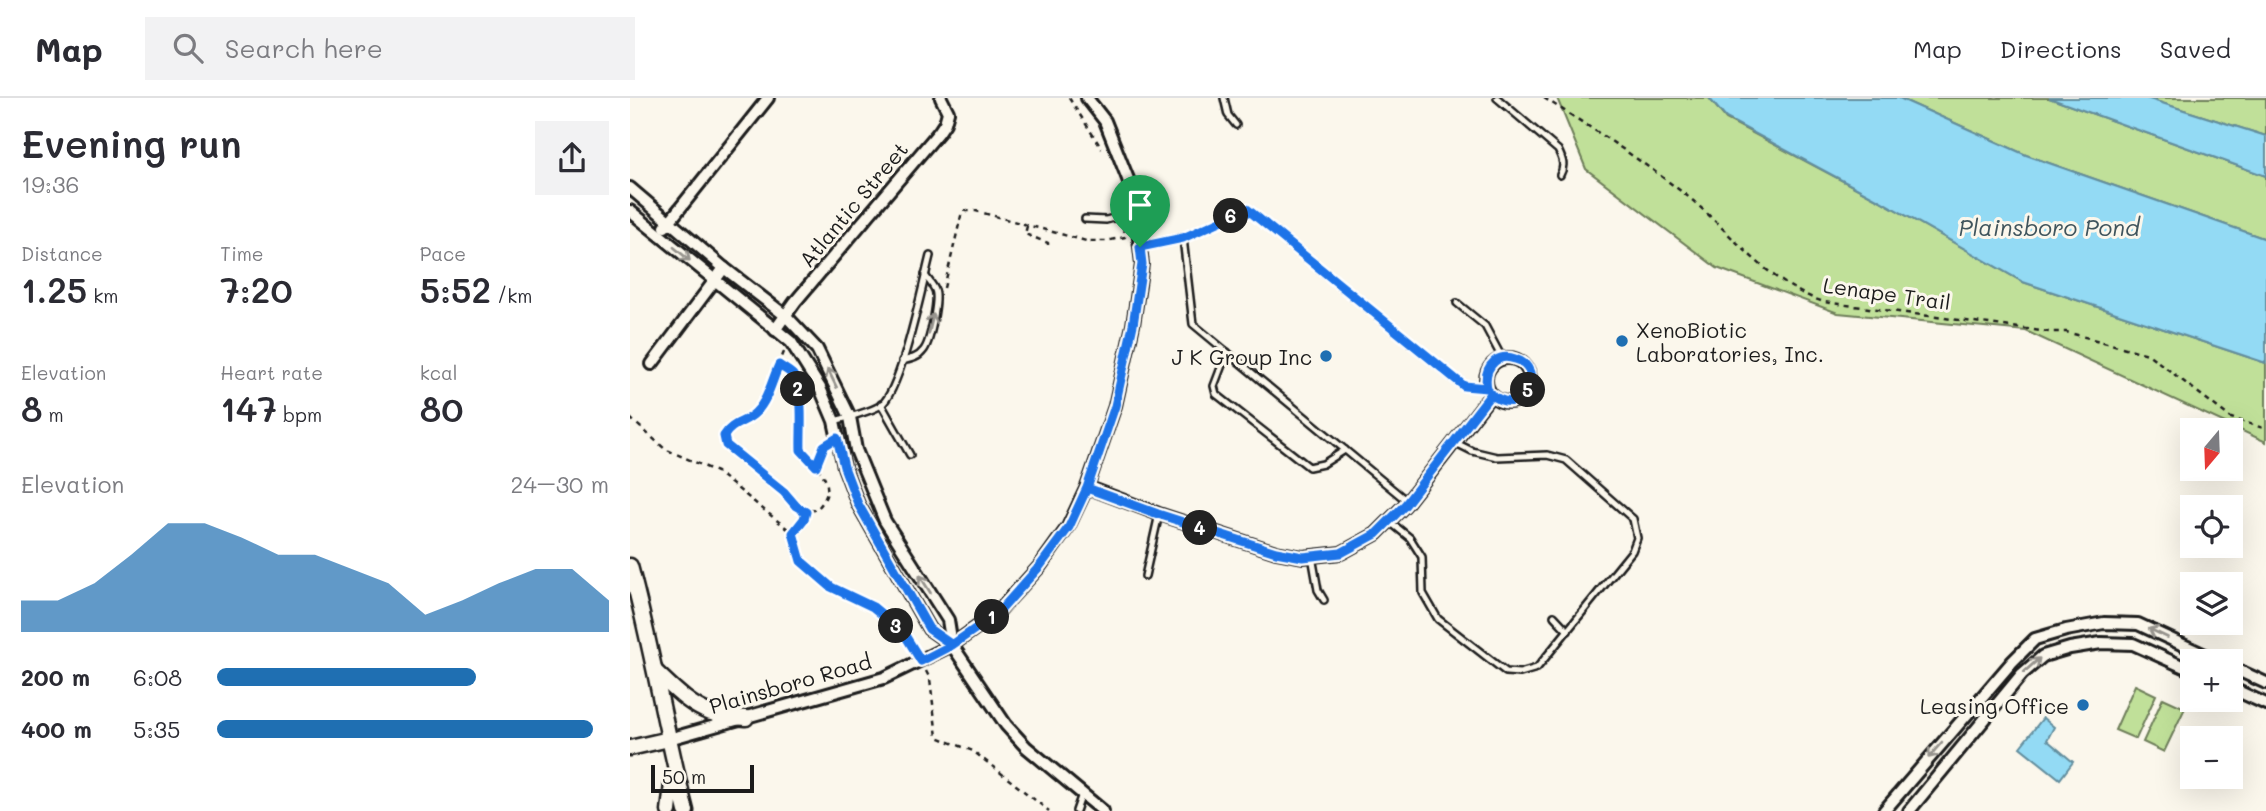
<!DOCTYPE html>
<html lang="en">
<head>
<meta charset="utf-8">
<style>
	:root { --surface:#fff; --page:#f2f2f3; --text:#2b2b33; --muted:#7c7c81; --line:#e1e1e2; --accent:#1f6fb2 }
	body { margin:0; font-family:Mali,sans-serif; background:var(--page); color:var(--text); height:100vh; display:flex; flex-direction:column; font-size:26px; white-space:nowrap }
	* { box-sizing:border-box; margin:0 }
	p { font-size:23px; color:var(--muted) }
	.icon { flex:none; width:38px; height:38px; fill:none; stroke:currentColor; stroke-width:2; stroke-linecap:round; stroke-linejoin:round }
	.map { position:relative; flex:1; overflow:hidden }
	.details { display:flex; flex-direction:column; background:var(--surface); width:630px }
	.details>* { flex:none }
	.needle { width:46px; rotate:199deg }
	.controls { position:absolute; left:1550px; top:320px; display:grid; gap:14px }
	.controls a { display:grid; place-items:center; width:63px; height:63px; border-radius:0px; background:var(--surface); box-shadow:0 7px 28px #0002; font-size:35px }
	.scale { position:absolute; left:21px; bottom:18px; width:103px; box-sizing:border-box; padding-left:7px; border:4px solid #1c1c1c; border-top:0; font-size:19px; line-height:24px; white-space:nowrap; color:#1c1c1c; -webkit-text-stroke:5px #fbf7ec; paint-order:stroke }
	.pin { position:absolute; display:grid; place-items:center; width:60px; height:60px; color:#fff; margin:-72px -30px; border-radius:50% 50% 50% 0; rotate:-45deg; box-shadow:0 0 7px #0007 }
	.pin .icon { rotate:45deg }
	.km { position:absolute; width:35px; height:35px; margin:-18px; border-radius:50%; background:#222; color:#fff; font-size:19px; line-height:35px; text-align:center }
	.round { display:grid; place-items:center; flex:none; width:74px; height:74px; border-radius:0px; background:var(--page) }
	.overview { display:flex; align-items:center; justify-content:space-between; height:119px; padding:0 21px }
	h1 { font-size:38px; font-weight:600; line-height:52px }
	.metrics { display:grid; grid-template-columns:repeat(3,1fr); gap:10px; height:119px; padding:7px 21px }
	.metrics div { display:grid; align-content:center }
	.metrics b { font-size:35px; font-weight:600 }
	.metrics small { font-size:19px; font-weight:400 }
	.metrics p { font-size:19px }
	.chart { height:196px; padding:14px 21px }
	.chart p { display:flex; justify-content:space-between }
	.chart svg { width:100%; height:126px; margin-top:7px; fill:var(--accent); opacity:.7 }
	ul { padding:0 21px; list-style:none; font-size:23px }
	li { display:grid; grid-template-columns:112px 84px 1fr; align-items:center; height:52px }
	li i { height:18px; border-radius:9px; background:var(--accent) }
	header { display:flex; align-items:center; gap:42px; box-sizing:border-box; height:98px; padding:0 35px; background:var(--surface); border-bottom:2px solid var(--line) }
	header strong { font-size:33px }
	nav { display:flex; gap:38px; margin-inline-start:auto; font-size:24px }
	.search { width:490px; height:63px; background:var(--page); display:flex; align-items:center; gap:18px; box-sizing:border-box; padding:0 24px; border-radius:0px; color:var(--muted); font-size:26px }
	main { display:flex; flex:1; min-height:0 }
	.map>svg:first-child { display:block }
	.green { fill:#c0e099; stroke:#6e7e5a; stroke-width:2 }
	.water { fill:#93daf4; stroke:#638e9e; stroke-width:2 }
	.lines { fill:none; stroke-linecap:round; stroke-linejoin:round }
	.service-casing { stroke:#1c1c1c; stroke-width:10 }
	.minor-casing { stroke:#1c1c1c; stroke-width:16 }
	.tertiary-casing { stroke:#1c1c1c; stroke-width:19 }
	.path { stroke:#1c1c1c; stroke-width:2.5; stroke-dasharray:5 5; stroke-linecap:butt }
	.service { stroke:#fbf7ec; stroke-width:5 }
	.minor { stroke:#fbf7ec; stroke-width:10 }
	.tertiary { stroke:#fbf7ec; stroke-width:14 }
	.oneway { stroke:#97948e }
	.route-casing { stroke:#fff; stroke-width:14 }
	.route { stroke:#1a73e8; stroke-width:9 }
	.poi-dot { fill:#1f6fb2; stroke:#fbf7ec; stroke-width:2.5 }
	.labels { text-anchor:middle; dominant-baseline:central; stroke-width:6; stroke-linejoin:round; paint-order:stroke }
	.street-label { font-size:21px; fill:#1c1c1c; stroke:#fbf7ec }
	.poi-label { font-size:21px; fill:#1c1c1c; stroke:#fbf7ec; text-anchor:end }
	.water-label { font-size:23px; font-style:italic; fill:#40555d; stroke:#fbf7ec }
</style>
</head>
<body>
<header>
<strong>Map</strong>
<div class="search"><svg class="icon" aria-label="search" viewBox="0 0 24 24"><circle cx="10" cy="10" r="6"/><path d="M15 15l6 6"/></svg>Search here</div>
<nav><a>Map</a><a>Directions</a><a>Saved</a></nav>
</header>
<main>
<section class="details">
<div class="overview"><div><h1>Evening run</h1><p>19:36</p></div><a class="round"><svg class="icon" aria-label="share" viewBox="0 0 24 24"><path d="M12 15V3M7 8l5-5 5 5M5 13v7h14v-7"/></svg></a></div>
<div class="metrics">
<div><p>Distance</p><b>1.25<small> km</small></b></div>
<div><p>Time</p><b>7:20</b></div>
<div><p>Pace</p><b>5:52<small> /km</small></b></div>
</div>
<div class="metrics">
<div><p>Elevation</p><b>8<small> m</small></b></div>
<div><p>Heart rate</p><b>147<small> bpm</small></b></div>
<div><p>kcal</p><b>80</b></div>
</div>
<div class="chart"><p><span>Elevation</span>24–30 m</p>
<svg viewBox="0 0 160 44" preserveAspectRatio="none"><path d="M0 44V33L10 33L20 27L30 17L40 6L50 6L60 11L70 17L80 17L90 22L100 27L110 38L120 33L130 27L140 22L150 22L160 33V44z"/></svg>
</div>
<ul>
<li><b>200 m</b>6:08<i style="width:66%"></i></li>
<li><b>400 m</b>5:35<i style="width:96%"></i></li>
</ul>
</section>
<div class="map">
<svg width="1636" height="713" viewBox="0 0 1636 713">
	<rect width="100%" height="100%" fill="#fbf7ec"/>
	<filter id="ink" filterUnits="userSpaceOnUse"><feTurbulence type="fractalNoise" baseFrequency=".0143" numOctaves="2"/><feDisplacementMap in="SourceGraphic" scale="14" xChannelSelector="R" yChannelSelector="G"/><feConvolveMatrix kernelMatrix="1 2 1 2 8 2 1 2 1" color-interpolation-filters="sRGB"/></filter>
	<g filter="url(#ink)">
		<!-- green -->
		<g class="green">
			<path d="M927,0H1079L1096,21L1247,101L1393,184L1636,265V344L1396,233L1208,215L1087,170L956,71Z"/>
			<path d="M1269,0H1419L1636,78V141L1396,57Z"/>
			<path d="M1516,0H1636V38Z"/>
			<path d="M1505,587L1526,597L1506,641L1485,632Z"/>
			<path d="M1533,600L1555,610L1534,654L1513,644Z"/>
		</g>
		<!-- water -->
		<g class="water">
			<path d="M1079,0H1269L1396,57L1636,141V265L1393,184L1247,101L1096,20Z"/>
			<path d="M1419,0H1516L1636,38V78Z"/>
			<path d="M1413,620L1424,629L1417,642L1443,664L1430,681L1390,649Z"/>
		</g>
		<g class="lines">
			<defs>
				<g id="service">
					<path d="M594,0L598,17L606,27"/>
					<path d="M867,0L928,52C933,62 935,68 930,77"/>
					<path d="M455,121L476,122L506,114"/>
					<path d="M511,149L553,140"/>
					<path d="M827,205L855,228L872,260"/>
					<path d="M597,254L584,288L586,296L679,369L693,366L715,352"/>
					<path d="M272,263C280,261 288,260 293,253C300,246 309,201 305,192C303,187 298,182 295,177"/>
					<path d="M251,306L280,357"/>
					<path d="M205,323C218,319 241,314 251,307C271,293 293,185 300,158"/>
					<path d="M778,404L563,226L553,140L617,111L833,288L857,290"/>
					<path d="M759,423L780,440L792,459L793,495L808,521L876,574L890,575L907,570L1002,453L1007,440L1003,421L936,362L917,357L867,359L842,353L824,344"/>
					<path d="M682,458L688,492L694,502"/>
					<path d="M515,478L529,416"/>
					<path d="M924,518L938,533"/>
					<path d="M446,713L452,696"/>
				</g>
				<g id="minor">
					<path d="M0,90L94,170L156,218L187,251L220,319L226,352L255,423L318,522L322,547"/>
					<path d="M0,113L161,244L190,290L204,323L214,369L228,406L299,531L322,547L376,627L396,649L473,713"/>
					<path d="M35,129L138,0"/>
					<path d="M145,232L165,204L309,34L315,25L318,14L311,0"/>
					<circle cx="878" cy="282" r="22"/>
					<path d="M22,266L94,170"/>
					<path d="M457,389L529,416L646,454L673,459L711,455L746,436L775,407L861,297"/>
					<path d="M1601,569L1636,585"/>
					<path d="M1601,590L1636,606"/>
					<path d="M39,641L254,580L322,547L367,515L410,468L438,429L457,389L485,308L503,227L512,166L506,114L498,81L475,23L457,0"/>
					<path d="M1254,713L1382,564L1405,541L1436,532L1474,525L1508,526L1590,564"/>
					<path d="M1279,713L1392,576L1413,558L1440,550L1471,545L1503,546L1563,573"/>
				</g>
				<g id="tertiary">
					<path d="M0,468C22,549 35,632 56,713"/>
					<path d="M26,574C42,589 60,608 81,615C92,619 105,619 116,620"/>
					<path d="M0,650L39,641"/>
					<path d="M39,713L43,677"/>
				</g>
			</defs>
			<!-- service casing -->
			<use href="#service" class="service-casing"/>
			<!-- minor casing -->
			<use href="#minor" class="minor-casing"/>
			<!-- tertiary casing -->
			<use href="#tertiary" class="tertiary-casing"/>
			<!-- path -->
			<g class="path">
				<path d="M439,0L472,51"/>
				<path d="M914,0C962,30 1011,62 1056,97C1101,133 1136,186 1194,204L1419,234H1436L1518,256L1601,320L1636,331"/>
				<path d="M397,128L395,136L418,145V148"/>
				<path d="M314,190L331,118L335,113H346L456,143H476L495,139L493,128"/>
				<path d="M154,254C147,271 139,303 125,315C114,325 103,323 94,338L96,347L154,394L166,408L176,413"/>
				<path d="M149,267C153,270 159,273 163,277C176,292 170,332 171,352L186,368"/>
				<path d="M0,320L35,351L87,374L164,436L171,462L201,489L243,509L273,534L284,552"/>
				<path d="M163,435L174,421L176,413L186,412C202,396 200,384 186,368L197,346"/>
				<path d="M296,573L300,581L307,639L343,653L419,713"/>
			</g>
			<!-- service -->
			<use href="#service" class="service"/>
			<!-- minor -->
			<use href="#minor" class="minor"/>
			<!-- tertiary -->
			<use href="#tertiary" class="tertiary"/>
		</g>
		<!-- one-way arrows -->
		<defs><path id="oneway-shaft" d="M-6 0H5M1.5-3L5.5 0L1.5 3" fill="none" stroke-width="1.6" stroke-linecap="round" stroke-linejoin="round" transform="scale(1.75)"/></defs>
		<g class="oneway">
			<use href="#oneway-shaft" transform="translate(52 156) rotate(40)"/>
			<use href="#oneway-shaft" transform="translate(301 226) rotate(-77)"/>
			<use href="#oneway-shaft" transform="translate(202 280) rotate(-116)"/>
			<use href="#oneway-shaft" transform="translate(295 486) rotate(-122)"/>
			<use href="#oneway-shaft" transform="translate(1528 535) rotate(-155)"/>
			<use href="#oneway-shaft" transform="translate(1402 567) rotate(-42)"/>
			<use href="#oneway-shaft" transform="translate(1305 652) rotate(131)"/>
		</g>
	</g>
	<g class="lines" filter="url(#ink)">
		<defs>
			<path id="route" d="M510,149L512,166L503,227L485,308L457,390L439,429L410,468L368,515L322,547L299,531L228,406L214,369L207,340L194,348L186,368L171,352C170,333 175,292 163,277C159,273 153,270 149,267C142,282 138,302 126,314C116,325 102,324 94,338L96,347L154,394L166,408L176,414L174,421L163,435L171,463L201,489L243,509L273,534L291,563L322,547L368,515L410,468L439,429L457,390L528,416L646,454L673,459L711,455L746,436L775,407L861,296C894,323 918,270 885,261C877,258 869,259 864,264C856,271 855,280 857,290L834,288L617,111L553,140L510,149"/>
		</defs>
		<!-- route casing -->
		<use href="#route" class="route-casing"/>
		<!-- route -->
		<use href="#route" class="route"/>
	</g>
	<!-- markers -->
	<g class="poi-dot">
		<circle cx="992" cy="243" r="7"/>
		<circle cx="696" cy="258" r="7"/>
		<circle cx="1453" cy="607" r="7"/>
	</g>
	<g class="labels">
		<!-- street labels -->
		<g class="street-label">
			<text transform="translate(223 106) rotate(-50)">Atlantic Street</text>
			<text transform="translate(1257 195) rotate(8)">Lenape Trail</text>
			<text transform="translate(160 585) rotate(-16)">Plainsboro Road</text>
		</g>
		<!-- poi labels -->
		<g class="poi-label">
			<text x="1006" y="231" text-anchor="start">XenoBiotic<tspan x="1006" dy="24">Laboratories, Inc.</tspan></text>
			<text x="682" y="258">J K Group Inc</text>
			<text x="1439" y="607">Leasing Office</text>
		</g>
		<!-- water labels -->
		<g class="water-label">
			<text x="1419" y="129">Plainsboro Pond</text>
		</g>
	</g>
</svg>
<div class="controls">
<a><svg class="needle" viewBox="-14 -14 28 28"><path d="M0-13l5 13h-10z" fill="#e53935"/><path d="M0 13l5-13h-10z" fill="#7c7c81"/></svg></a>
<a><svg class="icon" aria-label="locate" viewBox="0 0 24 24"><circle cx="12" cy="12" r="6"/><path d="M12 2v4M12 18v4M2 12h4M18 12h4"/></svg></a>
<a><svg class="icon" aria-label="layers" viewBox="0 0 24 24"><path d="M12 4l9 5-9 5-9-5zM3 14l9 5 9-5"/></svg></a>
<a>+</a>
<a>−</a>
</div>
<div class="scale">50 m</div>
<div class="pin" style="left:510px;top:149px;background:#1e9e55"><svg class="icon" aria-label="arrive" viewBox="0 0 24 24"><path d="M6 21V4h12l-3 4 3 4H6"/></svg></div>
<b class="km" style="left:362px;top:519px">1</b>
<b class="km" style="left:168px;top:291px">2</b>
<b class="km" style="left:266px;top:528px">3</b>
<b class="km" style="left:570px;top:430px">4</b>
<b class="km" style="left:898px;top:292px">5</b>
<b class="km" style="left:601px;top:118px">6</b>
</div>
</main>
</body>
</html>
